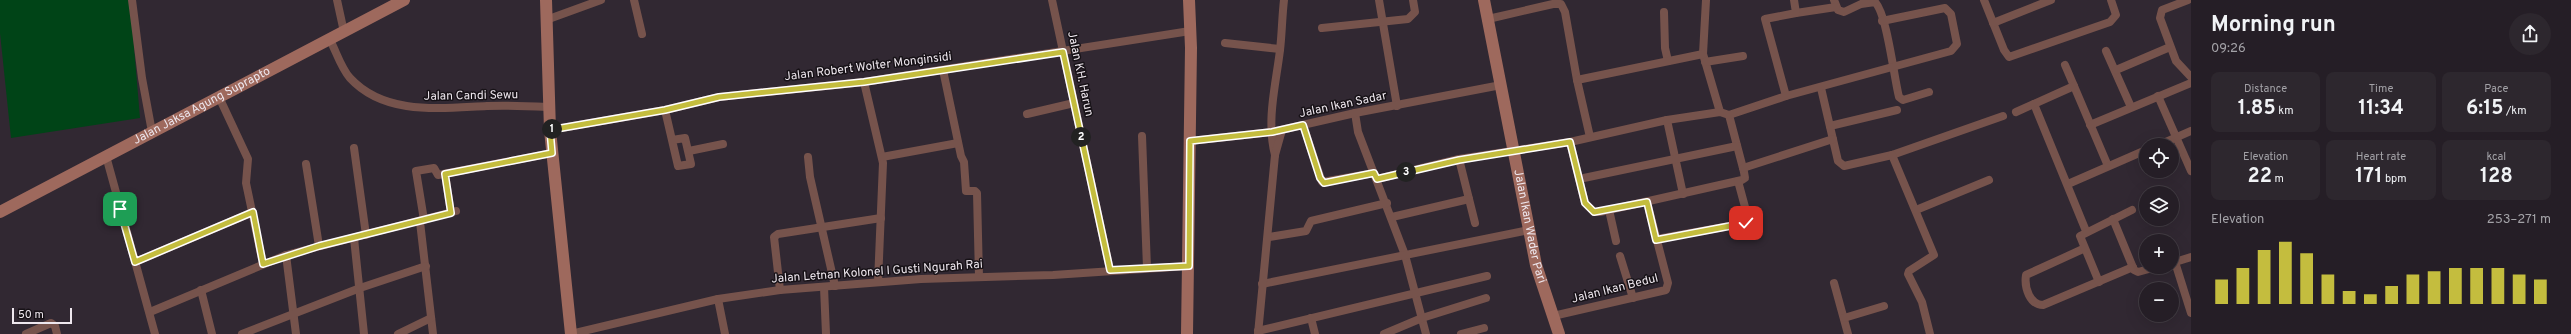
<!DOCTYPE html>
<html lang="en">
<head>
<meta charset="utf-8">
<style>
	:root { --surface:#251e26; --page:#2d272e; --text:#f1f3f6; --muted:#a3a2a7; --line:#423c43; --accent:#c4bd3e }
	body { margin:0; font-family:Overpass,sans-serif; background:var(--page); color:var(--text); height:100vh; display:flex; flex-direction:column; font-size:15px; white-space:nowrap }
	* { box-sizing:border-box; margin:0 }
	p { font-size:13px; color:var(--muted) }
	.icon { flex:none; width:22px; height:22px; fill:none; stroke:currentColor; stroke-width:2; stroke-linecap:round; stroke-linejoin:round }
	.map { position:relative; flex:1; overflow:hidden }
	.drawer { display:flex; flex-direction:column; background:var(--surface); width:380px }
	.drawer>* { flex:none }
	.buttons { position:absolute; left:2139px; top:138px; display:grid; gap:8px }
	.buttons a { display:grid; place-items:center; width:40px; height:40px; border-radius:50%; background:var(--surface); box-shadow:0 4px 16px #0002,0 0 0 1px var(--line); font-size:20px }
	.scale { position:absolute; left:12px; bottom:10px; width:60px; box-sizing:border-box; padding-left:4px; border:2px solid #eee7ee; border-top:0; font-size:11px; line-height:14px; white-space:nowrap; color:#eee7ee; -webkit-text-stroke:3px #171217; paint-order:stroke }
	.pin { position:absolute; display:grid; place-items:center; width:34px; height:34px; color:#fff; margin:-17px; border-radius:8px; box-shadow:0 2px 6px #0006 }
	.km { position:absolute; width:20px; height:20px; margin:-10px; border-radius:50%; background:#222; color:#fff; font-size:11px; line-height:20px; text-align:center }
	.round { display:grid; place-items:center; flex:none; width:42px; height:42px; border-radius:21px; background:var(--page) }
	.summary { display:flex; align-items:center; justify-content:space-between; height:68px; padding:0 20px }
	h1 { font-size:22px; font-weight:700; line-height:30px }
	.metrics { display:grid; grid-template-columns:repeat(3,1fr); gap:6px; height:68px; padding:4px 20px }
	.metrics div { display:grid; align-content:center; border-radius:8px; background:var(--page); text-align:center }
	.metrics b { font-size:20px; font-weight:700 }
	.metrics small { font-size:11px; font-weight:400 }
	.metrics p { font-size:11px }
	.chart { height:112px; padding:8px 20px }
	.chart p { display:flex; justify-content:space-between }
	.chart svg { width:100%; height:72px; margin-top:4px; stroke:var(--accent); stroke-width:6 }
	main { display:flex; flex:1; min-height:0 }
	.map>svg:first-child { display:block }
	.green { fill:#004417 }
	.lines { fill:none; stroke-linecap:round; stroke-linejoin:round }
	.street { stroke:#76534c; stroke-width:8 }
	.secondary { stroke:#9e695d; stroke-width:12 }
	.route-casing { stroke:#fff; stroke-width:8 }
	.route { stroke:#c4bd3e; stroke-width:5 }
	.labels { text-anchor:middle; dominant-baseline:central; stroke-width:3; stroke-linejoin:round; paint-order:stroke }
	.street-label { font-size:12px; fill:#eee7ee; stroke:#171217 }
</style>
</head>
<body>
<main>
<div class="map">
<svg width="2191" height="334" viewBox="0 0 2191 334">
	<rect width="100%" height="100%" fill="#312832"/>
	<!-- green -->
	<path class="green" d="M0,0H130L140,118L11,138L0,33Z"/>
	<g class="lines">
		<!-- street -->
		<g class="street">
			<path d="M132,0L142,78L152,132"/>
			<path d="M337,0L344,32"/>
			<path d="M634,0L642,34"/>
			<path d="M1052,0L1110,270"/>
			<path d="M1379,0L1397,106"/>
			<path d="M1706,0L1703,54L1720,112"/>
			<path d="M1834,0L1838,10L1844,12L1861,4L1875,2C1887,14 1894,78 1899,97L1903,100L1929,92"/>
			<path d="M1984,0L2004,50L2009,57L2110,22L2116,15L2111,0"/>
			<path d="M2188,0L2162,10L2160,18L2176,61L2191,77"/>
			<path d="M1664,12L1665,48L1668,61"/>
			<path d="M1796,13L1836,7"/>
			<path d="M1488,19L1553,4H1561L1565,12L1577,80L1590,137"/>
			<path d="M546,20L601,0"/>
			<path d="M1993,23L2051,0"/>
			<path d="M1322,28L1408,19L1415,12L1413,0"/>
			<path d="M330,40C336,51 341,68 350,78C385,116 441,108 487,106C508,105 528,106 548,107"/>
			<path d="M1225,43L1280,49"/>
			<path d="M2106,51L2131,107"/>
			<path d="M1705,62L1743,56"/>
			<path d="M2065,65L2074,86"/>
			<path d="M943,70L961,156L964,162L966,191H975L977,193L979,277"/>
			<path d="M2116,70L2170,47"/>
			<path d="M1577,80L1703,54"/>
			<path d="M864,82L883,163L878,282"/>
			<path d="M1821,88L1838,161L1844,166L1892,155L2003,116"/>
			<path d="M1786,96L1765,19L1796,13L1794,0"/>
			<path d="M2158,96L2191,171"/>
			<path d="M219,97L248,159L246,183L263,264"/>
			<path d="M2034,104L2086,231"/>
			<path d="M665,110L678,166L691,164L685,138L672,140"/>
			<path d="M2016,112L2074,86L2108,166"/>
			<path d="M1355,113L1358,132L1405,255L1426,334"/>
			<path d="M1027,114L1074,103"/>
			<path d="M1667,120L1683,194"/>
			<path d="M1303,125L1322,182L1374,173"/>
			<path d="M2090,125L2191,83"/>
			<path d="M1830,126L1897,110"/>
			<path d="M550,130L665,110L719,97L864,82L1190,31"/>
			<path d="M1142,136L1147,268"/>
			<path d="M1190,141L1272,132L1355,113L1501,85"/>
			<path d="M1570,142L1585,203L1594,212H1600L1742,180L1745,178L1744,172L1729,115"/>
			<path d="M2159,145L2191,131"/>
			<path d="M354,148L366,235"/>
			<path d="M689,151L723,144"/>
			<path d="M1275,155C1266,120 1276,84 1280,50C1282,33 1282,17 1284,0"/>
			<path d="M1892,155L1934,255L1909,271L1908,274L1922,302L1930,334"/>
			<path d="M106,156L155,334"/>
			<path d="M808,157L810,177L835,286"/>
			<path d="M882,157L958,143"/>
			<path d="M1459,159L1475,223"/>
			<path d="M306,164L319,246"/>
			<path d="M1743,168L1833,139"/>
			<path d="M445,174L451,213"/>
			<path d="M1377,179L1459,159L1570,142L1667,120L1720,112L1729,115L1786,96L1951,51L1957,44L1951,14L1945,8L1882,21"/>
			<path d="M1579,179L1737,146"/>
			<path d="M2068,184L2146,150"/>
			<path d="M1609,210L1616,241"/>
			<path d="M1916,210L1989,180"/>
			<path d="M1392,217L1469,199"/>
			<path d="M2113,219L2134,270L2138,272L2156,267"/>
			<path d="M424,220L416,171L434,168L438,175L552,153"/>
			<path d="M420,222L433,334"/>
			<path d="M1269,237L1306,231L1311,221L1387,203"/>
			<path d="M354,238L364,334"/>
			<path d="M1657,239L1746,223L1748,218L1738,181"/>
			<path d="M2083,249L2026,275C2024,288 2030,305 2043,305L2133,267"/>
			<path d="M286,255L296,334"/>
			<path d="M1620,256L1633,298"/>
			<path d="M135,262L253,212"/>
			<path d="M2175,262L2191,313"/>
			<path d="M2172,263L2191,257"/>
			<path d="M2099,282L2080,236L2132,210"/>
			<path d="M1834,283L1848,334"/>
			<path d="M1262,284L1529,230"/>
			<path d="M824,287L826,334"/>
			<path d="M201,290L212,334"/>
			<path d="M780,290L774,237L778,234L881,218"/>
			<path d="M718,299L725,334"/>
			<path d="M150,312L286,255L456,211"/>
			<path d="M1553,316L1666,290L1668,283L1647,202"/>
			<path d="M1311,318L1315,334"/>
			<path d="M1844,318L1884,306"/>
			<path d="M1258,331L1487,276"/>
			<path d="M26,334L51,323L55,326L57,334"/>
			<path d="M242,334L360,288L426,266"/>
			<path d="M398,334L431,318"/>
			<path d="M571,334L718,299L780,290L921,279L1053,275L1189,266"/>
			<path d="M1258,334L1275,155L1282,130"/>
			<path d="M1384,334L1422,318L1486,298"/>
			<path d="M1461,334L1484,328"/>
		</g>
		<!-- secondary -->
		<g class="secondary">
			<path d="M546,0L550,130L571,334"/>
			<path id="s1" d="M1484,0L1536,265L1559,334"/>
			<path id="s2" d="M0,212L404,0"/>
			<path d="M1187,334L1191,48L1189,0"/>
		</g>
	</g>
	<g class="lines">
		<defs>
			<path id="route" d="M120,209L135,262L253,212L263,264L319,246L451,213L445,174L552,153L550,130L665,110L719,97L864,82L1063,52L1110,270L1189,266L1190,141L1272,132L1303,125L1320,178L1324,183L1374,173L1377,179L1459,160L1570,142L1585,203L1594,212L1647,202L1656,240L1746,223"/>
		</defs>
		<!-- route casing -->
		<use href="#route" class="route-casing"/>
		<!-- route -->
		<use href="#route" class="route"/>
	</g>
	<g class="labels">
		<!-- street labels -->
		<g class="street-label">
			<text transform="translate(868 67) rotate(-7)">Jalan Robert Wolter Monginsidi</text>
			<text transform="translate(1080 74) rotate(78)">Jalan KH. Harun</text>
			<text transform="translate(471 96) rotate(-1)">Jalan Candi Sewu</text>
			<text transform="translate(1343 105) rotate(-12)">Jalan Ikan Sadar</text>
			<text stroke="none"><textPath href="#s2" startOffset="228">Jalan Jaksa Agung Suprapto</textPath></text>
			<text stroke="none"><textPath href="#s1" startOffset="231">Jalan Ikan Wader Pari</textPath></text>
			<text transform="translate(877 272) rotate(-4)">Jalan Letnan Kolonel I Gusti Ngurah Rai</text>
			<text transform="translate(1615 289) rotate(-14)">Jalan Ikan Bedul</text>
		</g>
	</g>
</svg>
<div class="buttons">
<a><svg class="icon" aria-label="locate" viewBox="0 0 24 24"><circle cx="12" cy="12" r="6"/><path d="M12 2v4M12 18v4M2 12h4M18 12h4"/></svg></a>
<a><svg class="icon" aria-label="layers" viewBox="0 0 24 24"><path d="M12 4l9 5-9 5-9-5zM3 14l9 5 9-5"/></svg></a>
<a>+</a>
<a>−</a>
</div>
<div class="scale">50 m</div>
<div class="pin" style="left:120px;top:209px;background:#1e9e55"><svg class="icon" aria-label="arrive" viewBox="0 0 24 24"><path d="M6 21V4h12l-3 4 3 4H6"/></svg></div>
<div class="pin" style="left:1746px;top:223px;background:#d93025"><svg class="icon" aria-label="check" viewBox="0 0 24 24"><path d="M5 12l5 5 9-10"/></svg></div>
<b class="km" style="left:552px;top:129px">1</b>
<b class="km" style="left:1081px;top:137px">2</b>
<b class="km" style="left:1406px;top:172px">3</b>
</div>
<section class="drawer">
<div class="summary"><div><h1>Morning run</h1><p>09:26</p></div><a class="round"><svg class="icon" aria-label="share" viewBox="0 0 24 24"><path d="M12 15V3M7 8l5-5 5 5M5 13v7h14v-7"/></svg></a></div>
<div class="metrics">
<div><p>Distance</p><b>1.85<small> km</small></b></div>
<div><p>Time</p><b>11:34</b></div>
<div><p>Pace</p><b>6:15<small> /km</small></b></div>
</div>
<div class="metrics">
<div><p>Elevation</p><b>22<small> m</small></b></div>
<div><p>Heart rate</p><b>171<small> bpm</small></b></div>
<div><p>kcal</p><b>128</b></div>
</div>
<div class="chart"><p><span>Elevation</span>253–271 m</p>
<svg viewBox="0 0 160 44" preserveAspectRatio="none"><path d="M5 44V29M15 44V22M25 44V11M35 44V6M45 44V13M55 44V26M65 44V36M75 44V38M85 44V33M95 44V26M105 44V24M115 44V22M125 44V22M135 44V22M145 44V26M155 44V29"/></svg>
</div>
</section>
</main>
</body>
</html>
